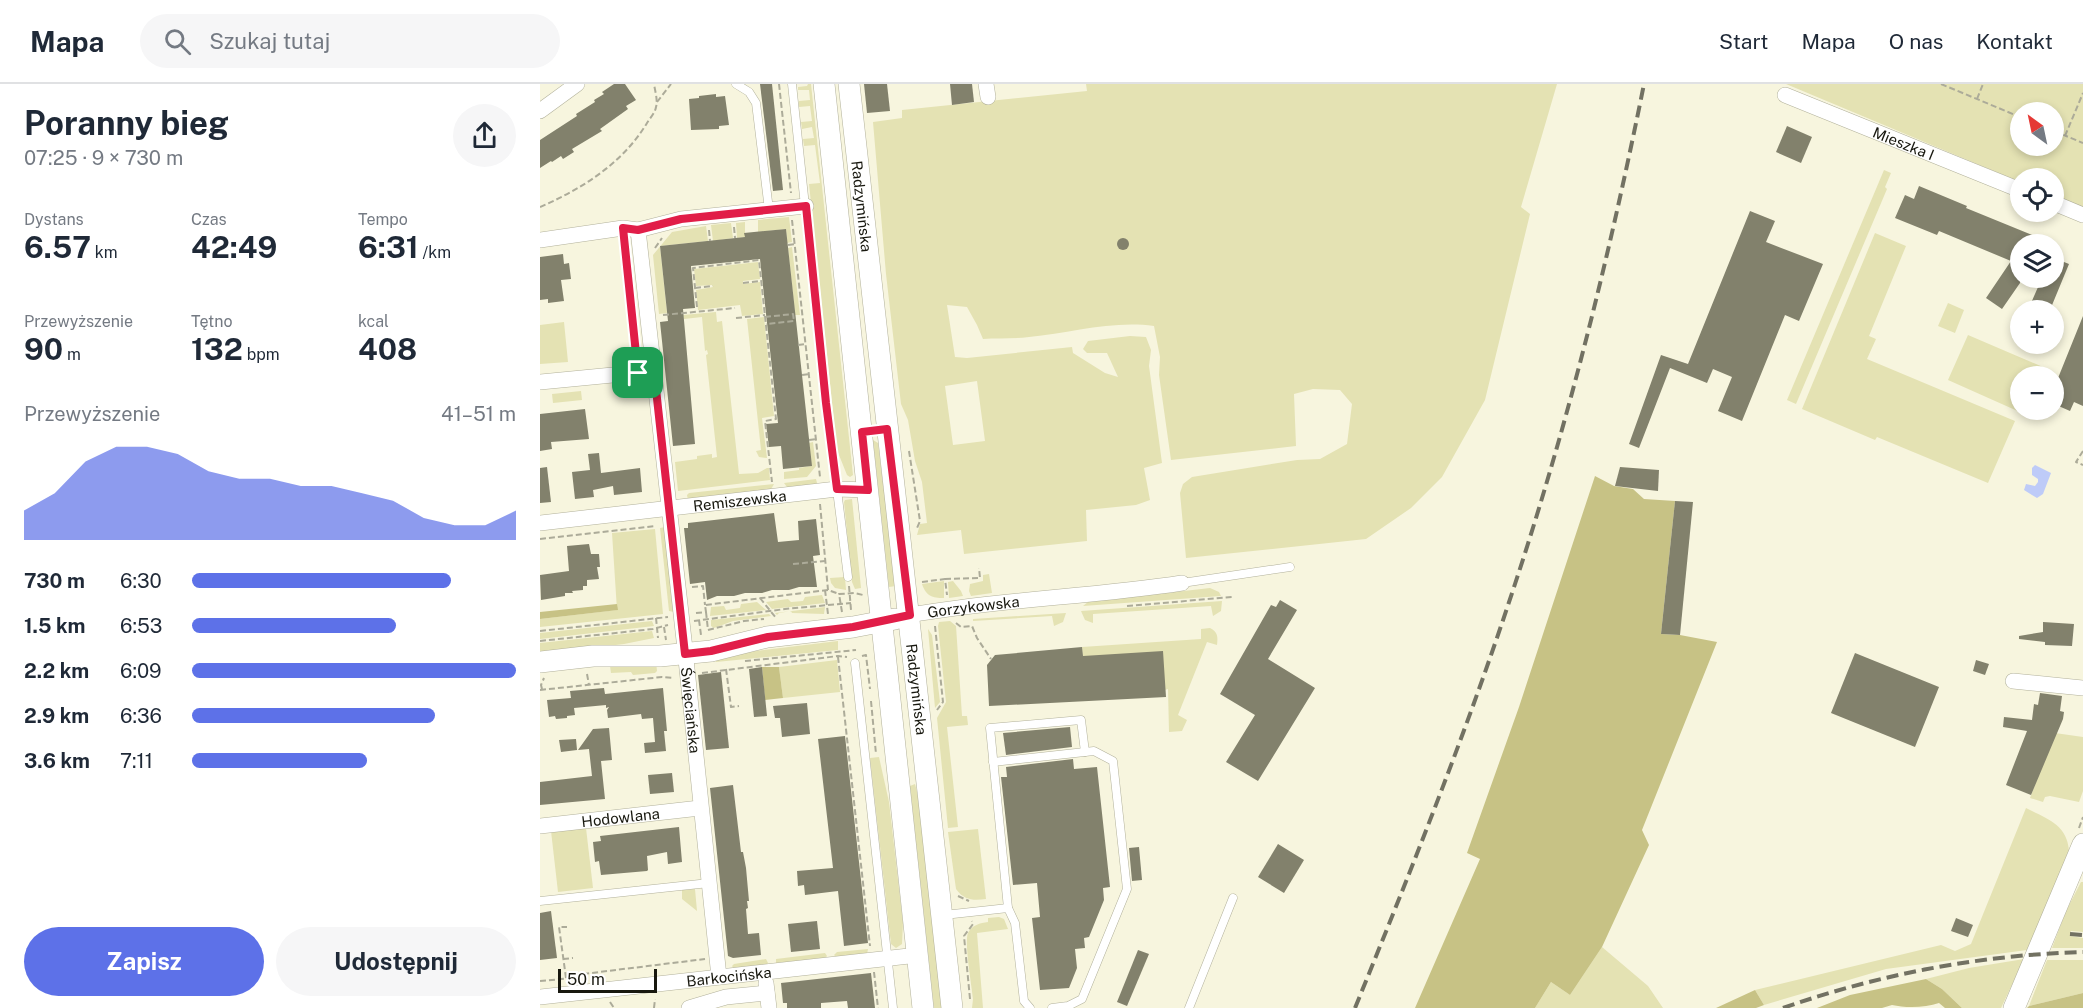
<!DOCTYPE html>
<html lang="pl">
<head>
<meta charset="utf-8">
<style>
	:root { --surface:#fff; --page:#f6f6f7; --text:#1f2937; --muted:#747a83; --line:#e0e1e3; --accent:#5d71e8 }
	body { margin:0; font-family:"Public Sans",sans-serif; background:var(--page); color:var(--text); height:100vh; display:flex; flex-direction:column; font-size:22px; white-space:nowrap }
	* { box-sizing:border-box; margin:0 }
	p { font-size:20px; color:var(--muted) }
	.icon { flex:none; width:33px; height:33px; fill:none; stroke:currentColor; stroke-width:2; stroke-linecap:round; stroke-linejoin:round }
	.map { position:relative; flex:1; overflow:hidden }
	.side { display:flex; flex-direction:column; background:var(--surface); width:540px }
	.side>* { flex:none }
	.needle { width:39px; rotate:327deg }
	.fabs { position:absolute; left:1470px; top:18px; display:grid; gap:12px }
	.fabs a { display:grid; place-items:center; width:54px; height:54px; border-radius:50%; background:var(--surface); box-shadow:0 3px 9px #0003; font-size:30px }
	.scale { position:absolute; left:18px; bottom:15px; width:99px; box-sizing:border-box; padding-left:6px; border:3px solid #18180f; border-top:0; font-size:16px; line-height:21px; white-space:nowrap; color:#18180f; -webkit-text-stroke:4px #fff; paint-order:stroke }
	.pin { position:absolute; display:grid; place-items:center; width:51px; height:51px; color:#fff; margin:-26px; border-radius:12px; box-shadow:0 3px 9px #0006 }
	.round { display:grid; place-items:center; flex:none; width:63px; height:63px; border-radius:32px; background:var(--page) }
	.head { display:flex; align-items:center; justify-content:space-between; height:102px; padding:0 24px }
	h1 { font-size:33px; font-weight:700; line-height:45px }
	.metrics { display:grid; grid-template-columns:repeat(3,1fr); gap:9px; height:102px; padding:6px 24px }
	.metrics div { display:grid; align-content:center }
	.metrics b { font-size:30px; font-weight:700 }
	.metrics small { font-size:16px; font-weight:400 }
	.metrics p { font-size:16px }
	.chart { height:168px; padding:12px 24px }
	.chart p { display:flex; justify-content:space-between }
	.chart svg { width:100%; height:108px; margin-top:6px; fill:var(--accent); opacity:.7 }
	.action { display:flex; gap:12px; margin-top:auto; padding:12px 24px }
	.action a { flex:1; height:69px; border-radius:36px; background:var(--accent); color:#fff; font-size:24px; font-weight:700; line-height:69px; text-align:center }
	.action a+a { background:var(--page); color:var(--text) }
	ul { padding:0 24px; list-style:none; font-size:20px }
	li { display:grid; grid-template-columns:96px 72px 1fr; align-items:center; height:45px }
	li i { height:15px; border-radius:8px; background:var(--accent) }
	header { display:flex; align-items:center; gap:36px; box-sizing:border-box; height:84px; padding:0 30px; background:var(--surface); border-bottom:2px solid var(--line) }
	header strong { font-size:28px }
	nav { display:flex; gap:33px; margin-inline-start:auto; font-size:21px }
	.search { width:420px; height:54px; background:var(--page); display:flex; align-items:center; gap:15px; box-sizing:border-box; padding:0 21px; border-radius:33px; color:var(--muted); font-size:22px }
	main { display:flex; flex:1; min-height:0 }
	.map>svg:first-child { display:block }
	.green { fill:#e4e2b3; fill-rule:evenodd }
	.forest { fill:#c7c285 }
	.water { fill:#becbf8 }
	.building { fill:#82816c }
	.lines { fill:none; stroke-linecap:round; stroke-linejoin:round }
	.lane-casing { stroke:#b2b19b; stroke-width:9 }
	.street-casing { stroke:#b2b19b; stroke-width:16 }
	.secondary-casing { stroke:#b2b19b; stroke-width:22 }
	.path { stroke:#acab99; stroke-width:2; stroke-dasharray:6 3; stroke-linecap:butt }
	.lane { stroke:#fff; stroke-width:8 }
	.street { stroke:#fff; stroke-width:15 }
	.secondary { stroke:#fff; stroke-width:21 }
	.rail { stroke:#727162; stroke-width:4; stroke-dasharray:12 6; stroke-linecap:butt }
	.route-casing { stroke:#fff; stroke-width:12 }
	.route { stroke:#e11d48; stroke-width:8 }
	.labels { text-anchor:middle; dominant-baseline:central; stroke-width:4.5; stroke-linejoin:round; paint-order:stroke }
	.street-label { font-size:15px; fill:#18180f; stroke:#fff }
</style>
</head>
<body>
<header>
<strong>Mapa</strong>
<div class="search"><svg class="icon" aria-label="search" viewBox="0 0 24 24"><circle cx="10" cy="10" r="6"/><path d="M15 15l6 6"/></svg>Szukaj tutaj</div>
<nav><a>Start</a><a>Mapa</a><a>O nas</a><a>Kontakt</a></nav>
</header>
<main>
<section class="side">
<div class="head"><div><h1>Poranny bieg</h1><p>07:25 · 9 × 730 m</p></div><a class="round"><svg class="icon" aria-label="share" viewBox="0 0 24 24"><path d="M12 15V3M7 8l5-5 5 5M5 13v7h14v-7"/></svg></a></div>
<div class="metrics">
<div><p>Dystans</p><b>6.57<small> km</small></b></div>
<div><p>Czas</p><b>42:49</b></div>
<div><p>Tempo</p><b>6:31<small> /km</small></b></div>
</div>
<div class="metrics">
<div><p>Przewyższenie</p><b>90<small> m</small></b></div>
<div><p>Tętno</p><b>132<small> bpm</small></b></div>
<div><p>kcal</p><b>408</b></div>
</div>
<div class="chart"><p><span>Przewyższenie</span>41–51 m</p>
<svg viewBox="0 0 160 44" preserveAspectRatio="none"><path d="M0 44V32L10 25L20 12L30 6L40 6L50 9L60 16L70 19L80 19L90 22L100 22L110 25L120 28L130 35L140 38L150 38L160 32V44z"/></svg>
</div>
<ul>
<li><b>730 m</b>6:30<i style="width:80%"></i></li>
<li><b>1.5 km</b>6:53<i style="width:63%"></i></li>
<li><b>2.2 km</b>6:09<i style="width:100%"></i></li>
<li><b>2.9 km</b>6:36<i style="width:75%"></i></li>
<li><b>3.6 km</b>7:11<i style="width:54%"></i></li>
</ul>
<div class="action"><a>Zapisz</a><a>Udostępnij</a></div>
</section>
<div class="map">
<svg width="1543" height="924" viewBox="0 0 1543 924">
	<rect width="100%" height="100%" fill="#f7f5de"/>
	<!-- green -->
	<g class="green">
		<path d="M268,0H271L313,391L310,393L307,391L297,366L269,100L280,99L275,61L264,62L263,55L274,54L272,43L262,45L261,38L272,37L270,22L259,23V17L270,16L269,6H258V3L267,2Z"/>
		<path d="M546,0H1017L981,123L990,130L945,316L902,393L871,424L826,455L646,474L640,409L643,400L652,393L757,376L780,375L807,360L812,320L800,306L773,305L754,310L756,362L631,376L619,291L620,273L614,242C573,236 530,249 489,253C474,255 458,254 443,255L437,241L427,223L407,221L415,273L427,274L532,263L533,269L565,289L578,293L567,269H547L543,265L548,257L590,252L606,253L611,266L609,282L622,379L604,384L610,416L596,421L546,426L547,457L424,470L421,446L377,451L380,440L387,439L382,398L375,377L368,336L361,320L346,190L333,38L362,34V26L547,7ZM437,297L445,357L413,361L405,302Z"/>
		<path d="M1246,0H1543V124L1514,111V94H1480V98ZM1480,28H1514V62H1480Z"/>
		<path d="M1344,86L1351,89L1345,103L1347,105L1256,320L1247,316Z"/>
		<path d="M249,133L252,158L247,159L246,145L218,148V136Z"/>
		<path d="M205,138V153L197,154L196,139Z"/>
		<path d="M191,139L193,154L173,157L171,141Z"/>
		<path d="M166,142L168,157L120,162L127,229L119,230L113,171L132,148Z"/>
		<path d="M1335,149L1366,162L1329,252L1336,255L1327,275L1475,337L1448,399L1337,353L1335,356L1262,325Z"/>
		<path d="M252,163L260,231H255L248,164Z"/>
		<path d="M218,178L220,195L203,197V200L220,198L223,230L202,232L200,221L158,226L156,206L173,203L172,201L156,202L154,185Z"/>
		<path d="M1408,219L1424,226L1415,249L1398,242Z"/>
		<path d="M176,228L177,238L182,237L199,390L218,389L227,384H229L230,396L138,407L135,378L157,375V372L172,370V374L177,373L166,271L168,270L167,266L165,267L162,233L144,235L143,231Z"/>
		<path d="M224,233L234,332L222,334L227,374L219,373L216,367L221,366L207,235Z"/>
		<path d="M24,238L28,278L0,280V241Z"/>
		<path d="M1428,251L1503,283L1498,292H1480V326H1484L1482,329L1408,296Z"/>
		<path d="M41,307L42,316L13,319L12,310Z"/>
		<path d="M333,356L338,359L356,502L349,503Z"/>
		<path d="M273,358L276,382L267,393L244,395V388L259,386V384L271,382L269,359Z"/>
		<path d="M276,395L278,403H247L244,399Z"/>
		<path d="M234,400L230,407L148,417L147,411L149,409Z"/>
		<path d="M312,415L321,504L315,505L312,498L304,418L305,416Z"/>
		<path d="M125,443L134,528L129,527L120,444Z"/>
		<path d="M115,445L123,530L0,543V535L77,526L72,449Z"/>
		<path d="M449,490L452,509L431,512L429,507L430,500L443,497V491Z"/>
		<path d="M305,493L306,506L295,504L291,499L290,494Z"/>
		<path d="M404,497V514C392,514 386,512 382,500Z"/>
		<path d="M413,497L421,507L423,512L409,514L408,498Z"/>
		<path d="M670,504L679,508L681,512L543,522L548,518Z"/>
		<path d="M282,511L285,519L232,525L226,518L248,515L251,518L263,517L265,513Z"/>
		<path d="M682,517L681,527L673,532L671,522L553,530V539L545,536L541,527Z"/>
		<path d="M217,518L226,526L170,532L171,523L184,522L186,526L200,524L201,520Z"/>
		<path d="M285,523L284,530L252,529L251,527L239,529L237,531L235,529Z"/>
		<path d="M526,529L523,538L514,542L512,532L433,537V535Z"/>
		<path d="M229,530L231,532L193,537L174,544L171,542V536Z"/>
		<path d="M112,537L114,542L0,555V549Z"/>
		<path d="M410,537L416,542L422,632H427L428,641L407,643L418,743L408,744L397,634L406,618L398,542L399,538Z"/>
		<path d="M670,544C678,548 678,553 677,561L667,558L638,631L647,636L642,647L629,648L628,605L625,606L543,580L542,563L661,555V545Z"/>
		<path d="M388,545L392,551L400,618L395,624Z"/>
		<path d="M112,547L114,554L84,560L0,570V559Z"/>
		<path d="M298,557V566L176,578L175,572Z"/>
		<path d="M297,576L300,608L243,614L239,583Z"/>
		<path d="M116,577L117,587L115,589L93,591L91,588L71,589L70,582Z"/>
		<path d="M1515,649L1543,653V707L1539,718L1510,712L1505,713L1503,718L1490,714Z"/>
		<path d="M339,673L349,718L363,839L362,860L356,864L351,860L330,674Z"/>
		<path d="M375,700L379,716L402,924H394L370,702Z"/>
		<path d="M1486,724C1507,735 1527,740 1529,767L1487,866L1346,885L1224,921L1215,906L1401,861L1415,867L1431,860Z"/>
		<path d="M46,744L53,804L18,808L11,747Z"/>
		<path d="M438,745L446,815C433,817 424,816 416,805L408,748Z"/>
		<path d="M1541,798H1543V848L1531,847L1530,852L1543,854V864H1512L1526,827Z"/>
		<path d="M155,805L157,827L142,815V806Z"/>
		<path d="M459,833L464,835L468,845L437,849L443,924H432L433,915C432,903 424,858 428,849C432,841 440,839 448,838V834Z"/>
		<path d="M1062,863L1108,902L1123,924H995L1011,898L1030,911Z"/>
		<path d="M328,865L327,870L296,873L294,871L297,868Z"/>
		<path d="M285,869L287,872L285,875L236,879V875Z"/>
		<path d="M226,875L228,879L226,881L194,885L192,882L194,880Z"/>
		<path d="M1484,875L1461,924H1422L1402,905L1386,895L1429,884Z"/>
		<path d="M1507,876H1543V909L1489,922Z"/>
	</g>
	<!-- forest -->
	<g class="forest">
		<path d="M1055,392L1074,402L1093,405L1104,415L1135,417L1121,550L1140,551L1177,558L1102,746L1109,761L1062,863L1030,911L1011,898L995,924H875L940,775L927,769L979,623Z"/>
		<path d="M77,520L78,526L0,535V528Z"/>
		<path d="M222,583H239L243,614L225,616Z"/>
		<path d="M1386,895L1402,905L1422,924H1405L1399,919C1385,924 1365,924 1352,921L1342,924H1277L1310,911Z"/>
		<path d="M1215,906L1224,921L1216,924H1176Z"/>
		<path d="M1543,909V924H1487L1489,922Z"/>
	</g>
	<!-- water -->
	<path class="water" d="M1495,381L1511,389L1503,410L1497,414L1484,406L1486,400L1495,402L1498,398V395L1492,391V384Z"/>
	<!-- building -->
	<g class="building">
		<path d="M74,0H85L96,16L86,22L88,25L60,45L62,47L32,65L34,68L23,75L21,72L12,78L11,77L0,84V56L37,32L36,30L55,18L54,16L64,10L62,8Z"/>
		<path d="M220,0H232L243,106L233,107Z"/>
		<path d="M324,0H347L350,27L327,29Z"/>
		<path d="M410,0H432L434,18L412,21Z"/>
		<path d="M176,10V13L185,12L189,41L179,42V45L151,46L149,15L159,14V12Z"/>
		<path d="M1247,42L1272,53L1261,79L1236,68Z"/>
		<path d="M1379,102L1427,122L1426,124L1514,160H1480V199L1462,225L1446,214L1471,177L1399,147L1397,151L1355,134L1365,111L1374,115Z"/>
		<path d="M1210,127L1235,137L1226,158L1283,180L1259,237L1245,231L1202,337L1178,327L1192,293L1173,285L1167,299L1130,284L1099,364L1089,360L1121,271L1148,280Z"/>
		<path d="M246,145L272,382L243,385L241,362L229,363L226,340L238,339L220,175L151,182L155,224L143,225L155,360L133,362L120,238L128,237L120,162L205,153L204,149Z"/>
		<circle cx="583" cy="160" r="6"/>
		<path d="M23,170L24,180L29,179L31,195L21,196L24,217L8,219V215L0,216V173Z"/>
		<path d="M1514,174L1529,180L1510,226H1488L1502,194H1514Z"/>
		<path d="M1543,232V322L1534,318L1530,327L1514,320V304Z"/>
		<path d="M45,325L49,355L11,358L12,365L0,367V330Z"/>
		<path d="M59,369L61,389L100,384L102,408L74,411L73,402L53,406L54,413L35,415L32,388L50,386L48,370Z"/>
		<path d="M7,383L11,418L0,419V384Z"/>
		<path d="M1080,383L1119,386L1118,407L1075,402Z"/>
		<path d="M1135,417L1153,418L1140,551L1121,550Z"/>
		<path d="M234,429L238,458L259,456L258,437L276,435L280,471L273,472L277,503H259L249,506H232L222,509H205L194,512H177L167,516L165,498L150,500L144,444H148V439Z"/>
		<path d="M49,460L51,470H59L60,483H57L59,495L47,496V502H43V506L32,507L33,509H25V512L1,516L0,491L29,487L27,462Z"/>
		<path d="M740,516L757,526L728,575L775,604L718,697L686,678L715,631L680,610L731,521L736,523Z"/>
		<path d="M1503,538L1534,540L1532,562L1505,561V558L1479,555V552L1503,548Z"/>
		<path d="M542,563L543,572L623,567L626,613L449,622L447,581L455,571Z"/>
		<path d="M1315,569L1399,603L1375,663L1291,629Z"/>
		<path d="M1436,576L1449,580L1445,591L1433,587Z"/>
		<path d="M222,583L227,632L214,633L209,585Z"/>
		<path d="M181,588L189,664L166,666L158,591Z"/>
		<path d="M64,604L65,610L123,604L127,647H124L126,667L105,669L104,659L115,658L113,634L102,635L101,630L68,634L67,626L69,623L66,624V621L34,624L35,631L27,632V634L16,635L15,632L9,633L7,616L31,614L30,607Z"/>
		<path d="M1500,609L1522,612L1520,627L1524,628L1523,635L1491,711L1466,701L1487,647L1463,643L1464,633L1492,636L1494,620L1498,621Z"/>
		<path d="M267,619L270,650L242,653L240,634H235L233,622Z"/>
		<path d="M530,643L532,663L466,671L463,649Z"/>
		<path d="M69,644L72,676L61,677L65,715L0,721V698L52,692L49,665L38,666L53,645Z"/>
		<path d="M305,652L328,859L304,862L298,807L265,811L264,801L258,802L257,787L293,784L278,655Z"/>
		<path d="M36,655L37,666L21,668L19,656Z"/>
		<path d="M533,675L534,685L557,683L570,803L563,804L564,816L549,853L544,854L545,864L535,865L537,884L529,904L500,906L492,834L500,833L497,799L473,801L461,693H467L466,683Z"/>
		<path d="M132,689L134,708L110,710L108,691Z"/>
		<path d="M193,701L201,768H203L206,784L209,817H207L208,824L206,825L208,850L219,849L221,871L193,874L188,872L170,704Z"/>
		<path d="M139,743L142,778L128,780L127,768L107,772L108,786L107,787L61,791L59,777L55,778L53,758L61,757L60,752Z"/>
		<path d="M738,760L764,776L744,809L718,793Z"/>
		<path d="M599,763L602,796L592,797L589,764Z"/>
		<path d="M11,827L17,874L0,876V829Z"/>
		<path d="M1416,834L1433,841L1428,853L1411,847Z"/>
		<path d="M277,837L280,865L251,868L248,840Z"/>
		<path d="M598,866L609,870L587,922L577,918Z"/>
		<path d="M331,889L335,924H308L307,917L281,919V924H247V919H243L241,899Z"/>
	</g>
	<g class="lines">
		<defs>
			<g id="lane">
				<path d="M196,0L209,8L216,19L229,126"/>
				<path d="M252,0L286,319L308,493"/>
				<path d="M642,499L750,483"/>
				<path d="M315,579L353,924"/>
				<path d="M453,678L554,667L573,677L587,805L542,915L528,922L512,924"/>
				<path d="M0,817L169,799"/>
				<path d="M404,831L468,824"/>
				<path d="M490,924L484,917L475,839L468,824L450,644L541,636L545,668"/>
				<path d="M649,924L693,814"/>
			</g>
			<g id="street">
				<path d="M446,0L448,13"/>
				<path id="s1" d="M1245,11L1480,106"/>
				<path d="M0,27L37,0"/>
				<path d="M1514,119L1543,131"/>
				<path id="s2" d="M98,146L144,556L179,893"/>
				<path d="M0,156L83,144L98,146L141,135L266,122"/>
				<path d="M0,298L114,287"/>
				<path id="s3" d="M0,439L297,405L328,406"/>
				<path id="s4" d="M370,531C460,515 552,513 642,499"/>
				<path d="M1473,597L1543,604"/>
				<path id="s5" d="M0,742L160,724"/>
				<path d="M226,899L229,924"/>
				<path id="s6" d="M0,913L378,871"/>
				<path d="M149,924L186,913L227,909"/>
			</g>
			<g id="secondary">
				<path d="M284,0L383,924"/>
				<path id="s7" d="M309,0C342,308 380,616 412,924"/>
				<path d="M0,578L53,572H120L171,567L227,553L313,543L355,535"/>
				<path d="M1474,924L1543,760"/>
			</g>
		</defs>
		<!-- lane casing -->
		<use href="#lane" class="lane-casing"/>
		<!-- street casing -->
		<use href="#street" class="street-casing"/>
		<!-- secondary casing -->
		<use href="#secondary" class="secondary-casing"/>
		<!-- path -->
		<g class="path">
			<path d="M239,0L251,109"/>
			<path d="M1401,0L1480,33"/>
			<path d="M1437,15L1443,0"/>
			<path d="M117,18L131,0"/>
			<path d="M1514,47L1543,59"/>
			<path d="M1525,52L1543,9"/>
			<path d="M0,123C42,105 83,79 107,39C110,34 115,29 116,23C118,16 115,7 114,0"/>
			<path d="M252,136L280,393"/>
			<path d="M194,143L195,154"/>
			<path d="M169,146L170,157"/>
			<path d="M248,161L255,160"/>
			<path d="M115,164L122,154"/>
			<path d="M87,186L96,276"/>
			<path d="M203,199L221,197"/>
			<path d="M155,204L173,202"/>
			<path d="M157,223L153,184L219,176L236,335L225,337L232,398"/>
			<path d="M123,231L195,224"/>
			<path d="M225,233L253,230L254,237L226,240"/>
			<path d="M196,234L225,231"/>
			<path d="M258,261L266,260"/>
			<path d="M83,274L95,273"/>
			<path d="M262,291L269,290"/>
			<path d="M269,356L276,355"/>
			<path d="M369,367L380,437L377,444"/>
			<path d="M1543,367L1536,378L1543,381"/>
			<path d="M280,420L288,506"/>
			<path d="M0,455L116,442"/>
			<path d="M253,480L285,477"/>
			<path d="M405,495L440,494L439,484"/>
			<path d="M382,498L405,495L407,511"/>
			<path d="M309,502L311,526"/>
			<path d="M152,503L163,502L165,521"/>
			<path d="M285,506L288,530"/>
			<path d="M220,514L236,534"/>
			<path d="M587,522L692,513"/>
			<path d="M166,528L168,546"/>
			<path d="M302,528L299,510L315,509L323,511"/>
			<path d="M156,529L166,528L165,521L288,506L299,510"/>
			<path d="M116,534L118,554"/>
			<path d="M159,536L161,551"/>
			<path d="M154,537L245,525L311,519"/>
			<path d="M416,539L421,543L432,542L437,554L451,575"/>
			<path d="M395,542L403,618L397,626"/>
			<path d="M124,543L126,556"/>
			<path d="M168,546L204,537L224,535"/>
			<path d="M0,547L128,533"/>
			<path d="M0,557L113,545L128,541"/>
			<path d="M322,572L326,571L330,605"/>
			<path d="M298,573L330,862"/>
			<path d="M205,577L316,566"/>
			<path d="M186,585L191,623L199,622"/>
			<path d="M162,589L298,572L307,573"/>
			<path d="M47,590L49,601"/>
			<path d="M2,605L1,601L4,594"/>
			<path d="M0,606L122,593L134,594"/>
			<path d="M331,617L336,670"/>
			<path d="M1539,744L1543,733"/>
			<path d="M418,812L429,817"/>
			<path d="M23,875L33,874"/>
			<path d="M334,888L338,924"/>
			<path d="M26,894L19,843H27"/>
			<path d="M0,897L33,894L35,891L165,875"/>
			<path d="M430,915L424,852L433,840L432,837"/>
			<path d="M70,918L74,924"/>
			<path d="M114,924L115,915"/>
		</g>
		<!-- lane -->
		<use href="#lane" class="lane"/>
		<!-- street -->
		<use href="#street" class="street"/>
		<!-- secondary -->
		<use href="#secondary" class="secondary"/>
		<!-- rail -->
		<g class="rail">
			<path d="M1530,850L1543,851"/>
			<path d="M815,924C872,784 928,644 975,500C1029,336 1070,169 1104,0"/>
			<path d="M1243,924C1340,890 1440,871 1543,868"/>
		</g>
	</g>
	<g class="lines">
		<defs>
			<path id="route" d="M266,122L286,319L297,405L328,406L322,348L347,345L370,531L313,543L228,553L171,567L145,570L114,287L98,289L83,144L98,146L141,135Z"/>
		</defs>
		<!-- route casing -->
		<use href="#route" class="route-casing"/>
		<!-- route -->
		<use href="#route" class="route"/>
	</g>
	<g class="labels">
		<!-- street labels -->
		<g class="street-label">
			<text stroke="none"><textPath href="#s1" startOffset="128">Mieszka I</textPath></text>
			<text stroke="none"><textPath href="#s7" startOffset="123">Radzymińska</textPath></text>
			<text stroke="none"><textPath href="#s3" startOffset="201">Remiszewska</textPath></text>
			<text stroke="none"><textPath href="#s4" startOffset="64">Gorzykowska</textPath></text>
			<text stroke="none"><textPath href="#s7" startOffset="609">Radzymińska</textPath></text>
			<text stroke="none"><textPath href="#s2" startOffset="483">Święciańska</textPath></text>
			<text stroke="none"><textPath href="#s5" startOffset="81">Hodowlana</textPath></text>
			<text stroke="none"><textPath href="#s6" startOffset="190">Barkocińska</textPath></text>
		</g>
	</g>
</svg>
<div class="fabs">
<a><svg class="needle" viewBox="-14 -14 28 28"><path d="M0-13l5 13h-10z" fill="#e53935"/><path d="M0 13l5-13h-10z" fill="#747a83"/></svg></a>
<a><svg class="icon" aria-label="locate" viewBox="0 0 24 24"><circle cx="12" cy="12" r="6"/><path d="M12 2v4M12 18v4M2 12h4M18 12h4"/></svg></a>
<a><svg class="icon" aria-label="layers" viewBox="0 0 24 24"><path d="M12 4l9 5-9 5-9-5zM3 14l9 5 9-5"/></svg></a>
<a>+</a>
<a>−</a>
</div>
<div class="scale">50 m</div>
<div class="pin" style="left:98px;top:289px;background:#1e9e55"><svg class="icon" aria-label="arrive" viewBox="0 0 24 24"><path d="M6 21V4h12l-3 4 3 4H6"/></svg></div>
</div>
</main>
</body>
</html>
